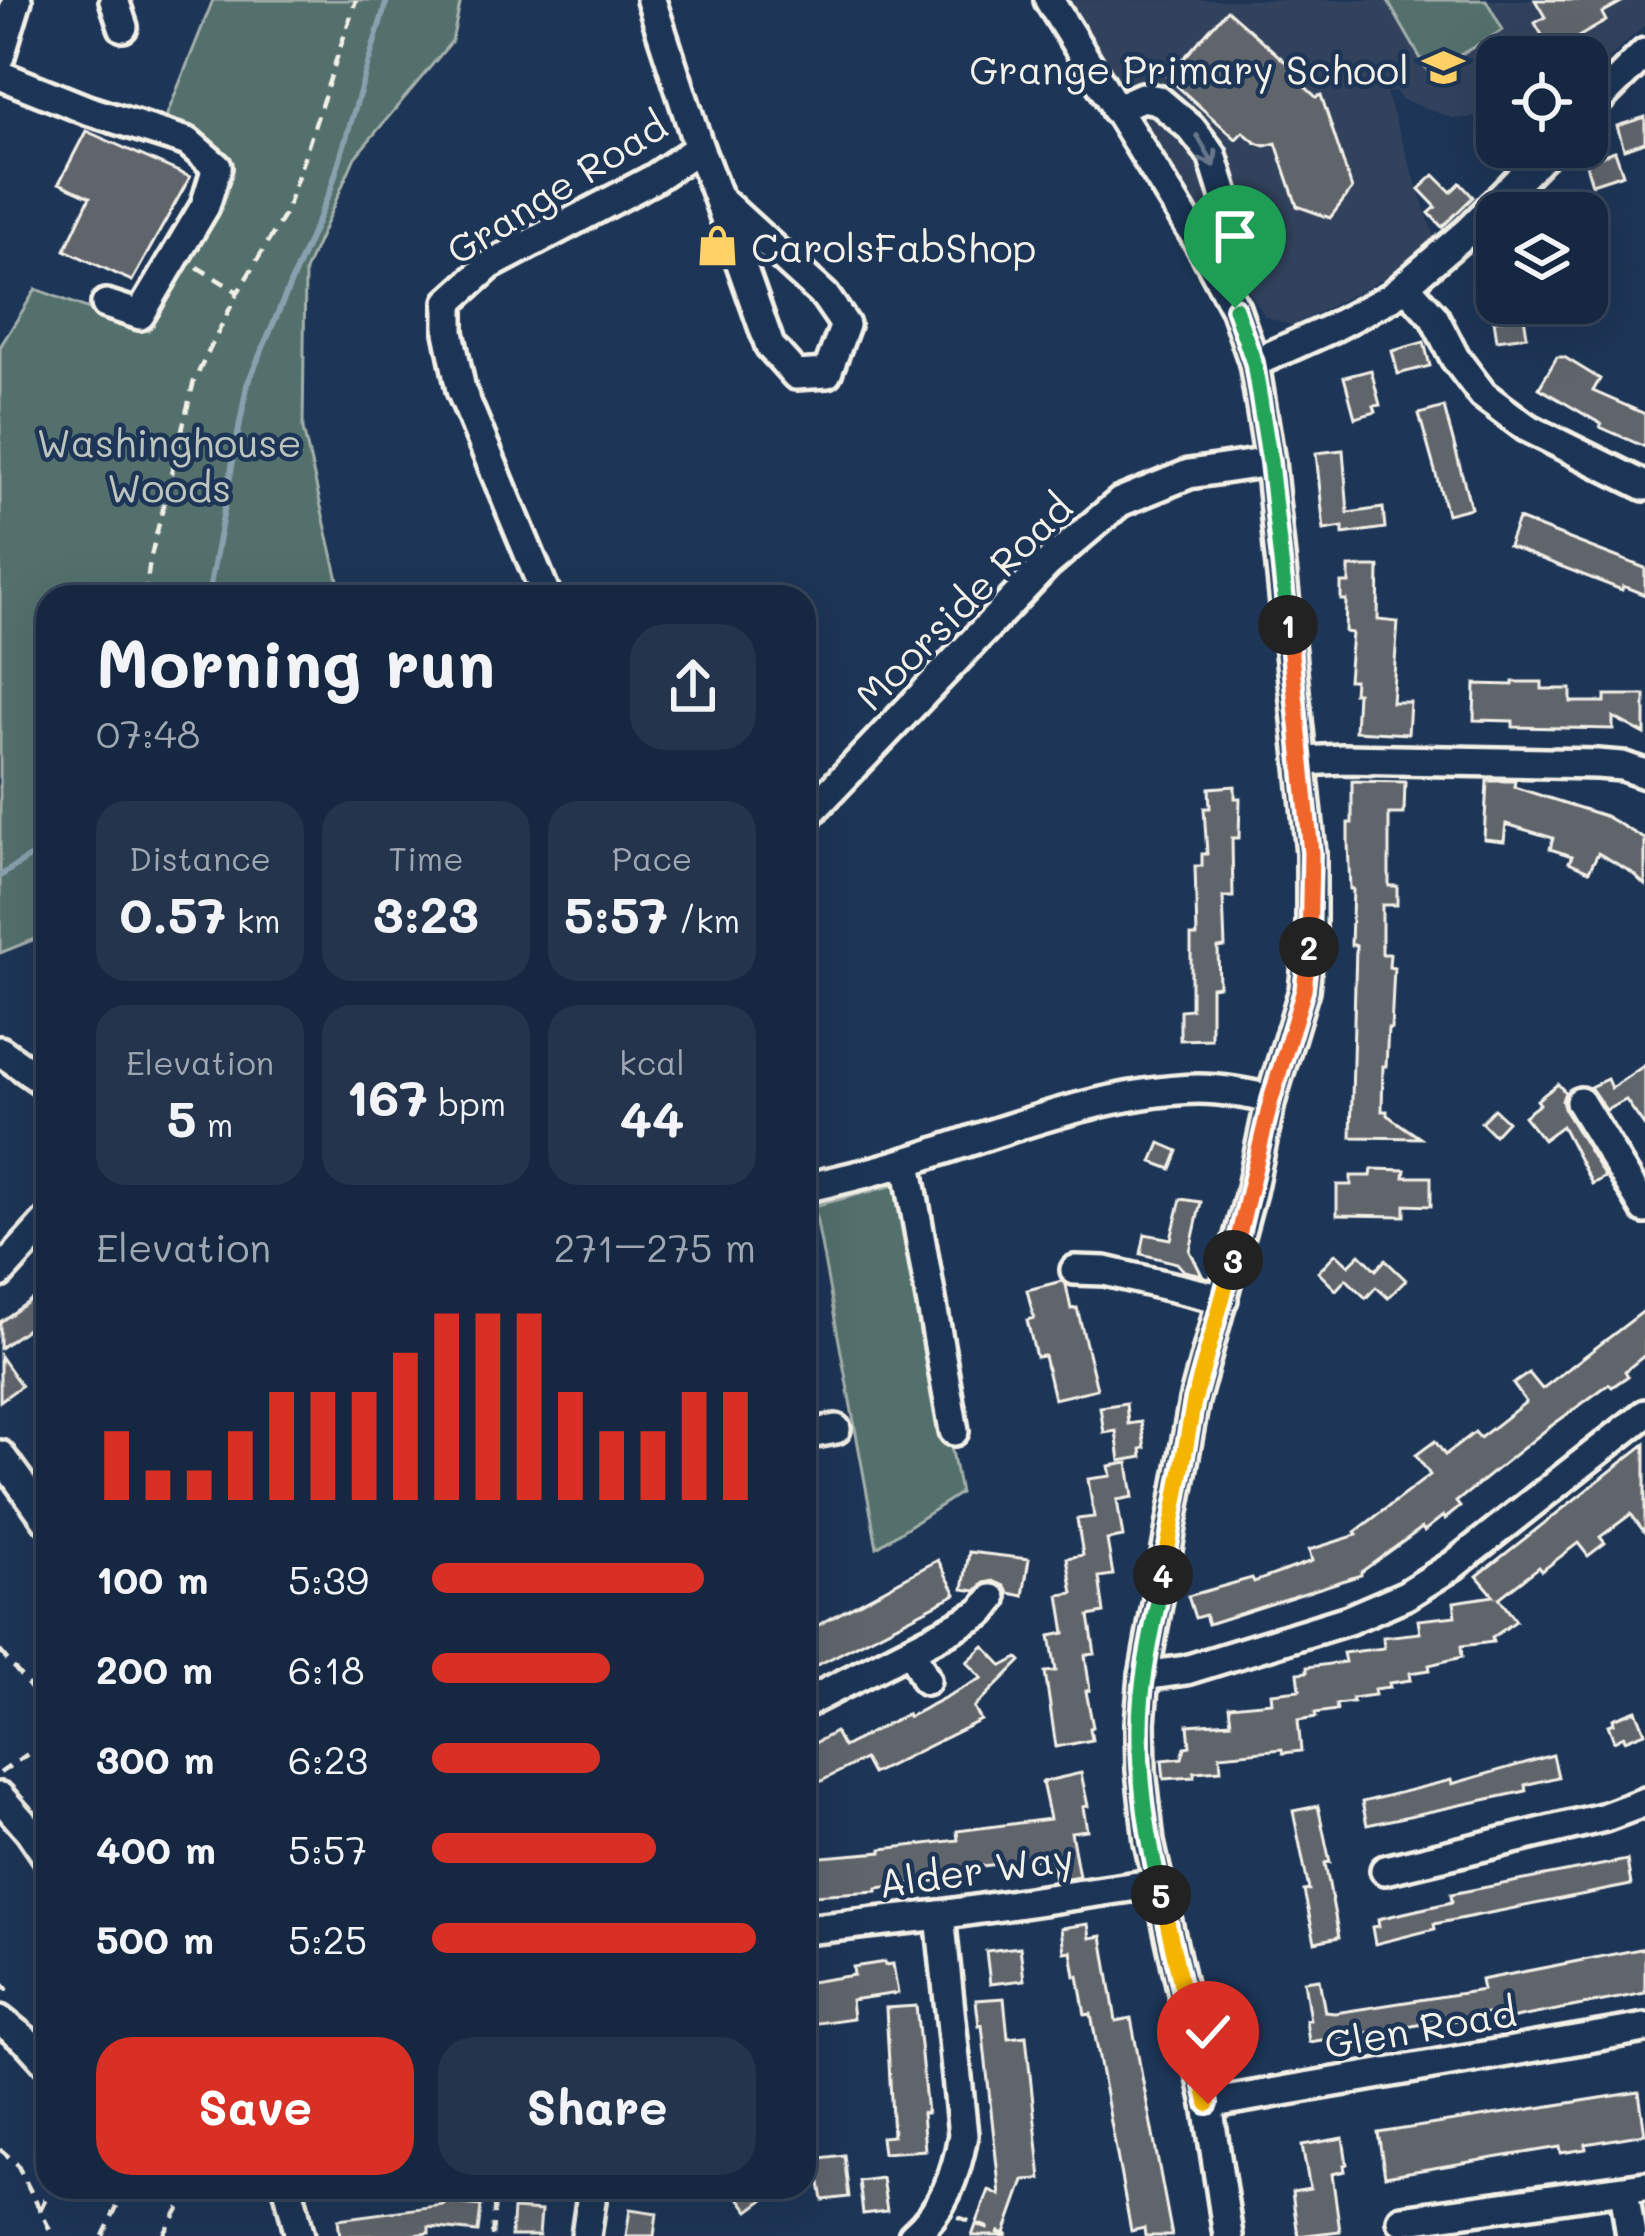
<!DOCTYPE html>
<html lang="en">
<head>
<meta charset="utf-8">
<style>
	:root { --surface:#162841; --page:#23344c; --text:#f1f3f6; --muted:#9ea6b1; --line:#35445a; --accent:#d93025 }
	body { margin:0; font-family:Mali,sans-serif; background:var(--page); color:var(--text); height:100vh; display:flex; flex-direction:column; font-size:45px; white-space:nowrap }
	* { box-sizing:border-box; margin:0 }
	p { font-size:39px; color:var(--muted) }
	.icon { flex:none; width:66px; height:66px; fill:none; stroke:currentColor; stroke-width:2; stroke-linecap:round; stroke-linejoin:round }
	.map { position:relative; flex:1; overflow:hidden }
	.side { position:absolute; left:36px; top:585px; width:780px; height:1614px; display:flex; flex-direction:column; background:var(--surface); border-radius:36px; box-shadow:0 12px 48px #0002,0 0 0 3px var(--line) }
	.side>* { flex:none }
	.fabs { position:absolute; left:1476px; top:36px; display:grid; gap:24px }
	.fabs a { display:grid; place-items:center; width:132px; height:132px; border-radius:24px; background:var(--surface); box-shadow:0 12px 48px #0002,0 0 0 3px var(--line); font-size:60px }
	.pin { position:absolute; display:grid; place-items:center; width:102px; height:102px; color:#fff; margin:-123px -51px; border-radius:50% 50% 50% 0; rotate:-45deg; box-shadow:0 0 12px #0007 }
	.pin .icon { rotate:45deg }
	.km { position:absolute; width:60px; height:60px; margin:-30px; border-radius:50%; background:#222; color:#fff; font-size:33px; line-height:60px; text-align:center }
	.round { display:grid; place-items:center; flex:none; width:126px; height:126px; border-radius:36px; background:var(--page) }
	.head { display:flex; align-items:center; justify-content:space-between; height:204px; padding:0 60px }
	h1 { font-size:66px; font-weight:800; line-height:90px }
	.stats { display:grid; grid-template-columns:repeat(3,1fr); gap:18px; height:204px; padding:12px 60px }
	.stats div { display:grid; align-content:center; border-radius:30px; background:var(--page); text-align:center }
	.stats b { font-size:51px; font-weight:800 }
	.stats small { font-size:33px; font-weight:400 }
	.stats p { font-size:33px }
	.chart { height:336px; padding:24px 60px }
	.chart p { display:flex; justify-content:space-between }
	.chart svg { width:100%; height:216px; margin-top:12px; stroke:var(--accent); stroke-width:6 }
	.cta { display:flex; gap:24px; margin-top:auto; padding:24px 60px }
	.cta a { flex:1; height:138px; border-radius:36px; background:var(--accent); color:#fff; font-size:48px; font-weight:800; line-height:138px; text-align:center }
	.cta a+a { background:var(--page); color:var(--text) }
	ul { padding:0 60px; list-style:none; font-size:39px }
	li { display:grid; grid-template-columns:192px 144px 1fr; align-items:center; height:90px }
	li i { height:30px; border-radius:15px; background:var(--accent) }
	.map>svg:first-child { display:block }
	.built { fill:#31435d }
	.green { fill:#536f6d; stroke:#a4b0aa; stroke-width:3 }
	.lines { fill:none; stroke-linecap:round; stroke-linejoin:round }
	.stream { stroke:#88a1ae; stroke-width:6 }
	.building { fill:#61656c; stroke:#f4f1e8; stroke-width:3 }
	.minor-casing { stroke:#f4f1e8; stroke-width:36 }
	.path { stroke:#f4f1e8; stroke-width:4.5; stroke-dasharray:12 9; stroke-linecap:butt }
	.minor { stroke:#1d3557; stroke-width:27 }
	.oneway { stroke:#68778a }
	.split-1-casing { stroke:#fff; stroke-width:24 }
	.split-2-casing { stroke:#fff; stroke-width:24 }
	.split-3-casing { stroke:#fff; stroke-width:24 }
	.split-4-casing { stroke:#fff; stroke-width:24 }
	.split-5-casing { stroke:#fff; stroke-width:24 }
	.split-6-casing { stroke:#fff; stroke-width:24 }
	.split-1 { stroke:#22a559; stroke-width:15 }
	.split-2 { stroke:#f0652b; stroke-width:15 }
	.split-3 { stroke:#f0652b; stroke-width:15 }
	.split-4 { stroke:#f5b400; stroke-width:15 }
	.split-5 { stroke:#22a559; stroke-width:15 }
	.split-6 { stroke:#f5b400; stroke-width:15 }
	.labels { text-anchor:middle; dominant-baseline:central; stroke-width:9; stroke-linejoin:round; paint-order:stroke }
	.poi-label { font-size:39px; fill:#f4f1e8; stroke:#1d3557; text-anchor:end }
	.street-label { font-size:39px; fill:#f4f1e8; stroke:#1d3557 }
	.park-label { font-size:39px; fill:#bcc4bd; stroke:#1d3557 }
</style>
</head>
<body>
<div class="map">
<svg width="1645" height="2236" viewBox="0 0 1645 2236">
	<rect width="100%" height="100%" fill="#1d3557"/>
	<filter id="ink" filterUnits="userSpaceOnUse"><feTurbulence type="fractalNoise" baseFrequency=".00833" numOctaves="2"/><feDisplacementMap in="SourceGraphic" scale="24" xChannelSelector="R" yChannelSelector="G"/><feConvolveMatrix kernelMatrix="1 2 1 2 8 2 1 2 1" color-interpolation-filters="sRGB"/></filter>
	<g filter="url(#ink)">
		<!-- built -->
		<path class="built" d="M1057,0H1645V25L1587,79V57H1497V119L1494,115L1482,120L1473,117L1455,119L1401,99L1395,91L1386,93L1437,246L1375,283L1292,326L1265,316L1210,230L1112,91Z"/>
		<!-- green -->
		<g class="green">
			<path d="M213,0H461L452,41L355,157L305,271L303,429L342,597H48V934L0,953V347L36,289L148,331L213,209L231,158L166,117Z"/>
			<path d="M1387,0H1486L1503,30L1429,73Z"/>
			<path d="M902,1183L960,1493L877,1547L814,1206Z"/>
		</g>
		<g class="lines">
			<!-- stream -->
			<g class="stream">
				<path d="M208,597L247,385L331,189L387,0"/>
				<path d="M0,876L48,845"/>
			</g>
		</g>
		<!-- building -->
		<g class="building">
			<path d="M1535,0H1625L1602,13L1606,21L1552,52L1535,23L1545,17Z"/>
			<path d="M1227,10L1298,73L1295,77L1316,97L1321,95L1352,189L1330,218L1297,206L1276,143L1265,146L1256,143L1243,132L1236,139L1167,77Z"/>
			<path d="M1645,117V142L1624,149L1617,126Z"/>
			<path d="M86,131L190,177L132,281L65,250L90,197L59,183Z"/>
			<path d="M1615,151L1623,174L1592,184L1585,161Z"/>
			<path d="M1434,175L1451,192L1460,183L1473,197L1442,227L1429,213L1436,207L1419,189Z"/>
			<path d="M1578,187L1586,213H1552L1547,197Z"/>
			<path d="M1524,316L1527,336L1497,340L1494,320Z"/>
			<path d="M1424,342L1430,366L1398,374L1392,351Z"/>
			<path d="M1557,357H1564L1600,379L1593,391L1645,414V447L1600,427L1601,424L1539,388Z"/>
			<path d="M1371,370L1380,405L1374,406L1376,412L1355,418L1344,377Z"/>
			<path d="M1444,407L1471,508L1447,514L1419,414Z"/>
			<path d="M1343,450L1348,513L1383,508L1385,528L1343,534V527L1324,530L1316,453Z"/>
			<path d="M1518,519L1645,568V595L1623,586L1622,590L1508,546Z"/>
			<path d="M1349,567H1379L1378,620L1398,622L1392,702H1410L1408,734L1355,731L1357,693H1353L1354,680H1348L1352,633L1345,632L1346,600H1341V583H1349Z"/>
			<path d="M1513,682H1542V689H1571V702H1605V695H1645V734L1613,717V729L1513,727V721L1474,720L1475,684L1513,685Z"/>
			<path d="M1352,781L1405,782L1404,814H1389V886H1397V905H1382V954H1390L1389,967L1394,968L1391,1029H1388L1386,1066H1383L1382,1111H1387V1115L1420,1138L1351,1137L1356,945H1351L1353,889H1350L1348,843V823H1352Z"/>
			<path d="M1487,781H1515L1514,787L1605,816L1645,839V885L1631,872L1598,853L1589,871L1569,862L1572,856L1550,849L1553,838L1506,824L1504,841L1484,839Z"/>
			<path d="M1235,786V798H1240L1239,838H1232L1233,897H1223L1225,947L1218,948L1219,986L1211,987V1039L1180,1040V1010L1191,1009V936H1197L1195,866H1202V854H1207L1204,808H1210L1209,788Z"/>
			<path d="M1645,1065V1127L1626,1100L1606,1110L1590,1087L1607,1079L1611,1088Z"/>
			<path d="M1558,1084L1565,1092L1562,1101L1565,1111L1605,1177L1592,1184L1562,1126L1543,1140L1524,1116L1540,1104L1537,1100Z"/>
			<path d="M1494,1109L1507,1121L1494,1135L1481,1122Z"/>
			<path d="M1160,1143L1178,1151L1171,1169L1152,1162Z"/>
			<path d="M1372,1169L1405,1170L1404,1177H1431V1206L1405,1205V1216L1337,1215V1185H1351V1176H1371Z"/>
			<path d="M1181,1199L1201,1202L1190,1251L1202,1275L1184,1271L1177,1263L1141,1254L1145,1234L1171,1239Z"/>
			<path d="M1336,1253L1349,1265L1360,1254L1376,1270L1385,1260L1406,1280L1388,1298L1376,1287L1366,1298L1346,1279L1336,1290L1318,1272Z"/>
			<path d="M1062,1281L1066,1285L1071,1309L1077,1308L1097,1389L1054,1399L1044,1356L1036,1357L1027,1320L1034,1318L1027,1290Z"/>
			<path d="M48,1288V1314L0,1348V1322Z"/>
			<path d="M1645,1310V1355L1625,1371L1628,1376L1612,1387L1609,1384L1547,1429L1456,1502L1460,1507L1445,1519L1443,1516L1424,1531L1422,1528L1361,1572V1575L1208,1624L1205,1615L1195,1618L1188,1596L1252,1578L1254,1582L1312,1561L1309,1550L1357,1535L1355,1532L1430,1475L1416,1455L1435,1441L1445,1455L1475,1432L1480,1438L1526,1402L1513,1384L1529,1373L1542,1389Z"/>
			<path d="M0,1356L21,1386L0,1401Z"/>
			<path d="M1126,1403L1128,1424L1141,1422L1145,1448L1141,1449L1142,1457L1120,1461L1116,1431L1104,1433L1100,1407Z"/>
			<path d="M1645,1444V1533L1631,1514L1600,1537L1605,1543L1588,1556L1578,1543L1542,1571L1539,1567L1499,1598L1516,1621L1492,1638L1493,1642L1461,1646L1462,1657L1429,1665L1430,1670L1410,1673L1411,1680L1389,1683L1390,1687L1374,1689L1375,1695L1352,1698L1353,1702L1336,1704L1337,1710L1315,1713L1316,1717L1298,1720L1301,1751L1283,1753L1282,1749L1220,1755L1221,1770L1194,1772V1777L1164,1779L1162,1760L1182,1758L1185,1747L1190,1746L1188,1725L1231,1722L1229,1706L1272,1702L1271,1693L1300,1690L1298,1673L1307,1672V1667L1345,1662L1343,1653L1384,1648L1383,1637L1420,1633L1418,1620L1456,1616L1454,1602L1494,1596L1477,1576Z"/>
			<path d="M1128,1463L1133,1497L1117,1500L1123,1537L1107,1540L1113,1575L1099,1577L1104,1613L1089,1616L1095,1654L1085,1655L1090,1690L1086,1691L1093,1727L1090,1728L1092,1740L1056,1747L1045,1672L1056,1671L1050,1636L1065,1633L1059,1595L1073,1593L1067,1558L1083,1555L1077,1519L1094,1517L1088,1479L1111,1476L1109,1466Z"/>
			<path d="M969,1552L1029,1559L1023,1596L1009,1593L1004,1586L993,1581L984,1583L976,1591L963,1589Z"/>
			<path d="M938,1560L956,1594L804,1672V1633Z"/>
			<path d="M984,1646L1003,1666L1018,1658L1021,1661L974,1708L981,1720L872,1774L864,1759L804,1790V1749L835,1732L843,1747L907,1714L908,1717L982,1678L967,1662Z"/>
			<path d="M1636,1710L1645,1732L1625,1740L1624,1736L1614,1741L1608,1725L1614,1723L1613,1719Z"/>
			<path d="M1553,1755L1558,1777L1525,1785L1526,1791L1367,1825L1362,1802L1451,1780L1452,1784Z"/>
			<path d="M1081,1773L1088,1806L1083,1807L1087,1830L1071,1832L1079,1876L1055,1880L1052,1859L1047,1858L950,1870L951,1879L877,1888V1891L813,1895L809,1858L882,1852V1849L958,1840L957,1831L1050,1819L1042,1782Z"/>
			<path d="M1318,1806L1330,1862L1325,1863L1339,1937L1315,1942L1304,1891L1309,1890L1293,1811Z"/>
			<path d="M1627,1860L1631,1885L1434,1924L1435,1929L1375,1944L1372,1927L1379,1926L1378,1919L1452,1902L1451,1894Z"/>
			<path d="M1088,1924L1090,1938L1102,1936L1116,2021L1131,2018L1172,2236H1145L1144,2228L1131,2231L1091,2014L1085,2015L1078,1976H1075L1071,1951L1064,1952L1061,1928Z"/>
			<path d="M1020,1947L1024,1980L990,1984L986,1951Z"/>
			<path d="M1645,1948V1993L1489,2023L1487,2014L1432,2025L1431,2023L1309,2042L1306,2020H1310L1304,1981L1319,1979L1325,2012L1335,2013L1483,1990L1481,1980Z"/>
			<path d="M885,1962V1965L893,1964L898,1993L851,2000L853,2018L804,2025V1983L854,1975L853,1967Z"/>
			<path d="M1004,1998L1008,2038L1026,2036L1041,2179L1024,2180L1004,2236H972L989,2190L1000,2195L982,2025L979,2026L976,2000Z"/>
			<path d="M916,2006L927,2113H922L925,2150L883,2153L881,2137L893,2136L886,2008Z"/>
			<path d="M1639,2092L1645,2134L1586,2144V2149L1561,2153L1560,2147L1385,2176L1378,2133Z"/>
			<path d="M1343,2138L1347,2164L1344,2165L1345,2171L1332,2174L1340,2231L1298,2236L1292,2192L1310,2189L1302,2145Z"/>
			<path d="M844,2155L849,2197L823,2200L820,2183L804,2185V2160Z"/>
			<path d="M882,2178L887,2211L863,2214L859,2181Z"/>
			<path d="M731,2187H781L749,2211Z"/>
			<path d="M444,2202L481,2206L478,2232L429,2227V2233L404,2236H340L338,2219L444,2205Z"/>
			<path d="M513,2209L541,2211L539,2236H511Z"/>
			<path d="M630,2209L657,2213L654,2236H626Z"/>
		</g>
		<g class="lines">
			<defs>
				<g id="minor">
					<path d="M114,0L123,27"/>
					<path d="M1049,0L1205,252L1235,308L1254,363L1270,462L1311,853V928L1304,990L1271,1099L1251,1192L1194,1401L1144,1676L1140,1723L1141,1770L1149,1842L1208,2104L1228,2236"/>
					<path d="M0,56L17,0"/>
					<path d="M0,75L87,110L188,142L217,167L205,206L140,315L106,304"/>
					<path d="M1115,109L1142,97L1158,100L1191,128L1212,155L1233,223L1219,245L1205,252"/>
					<path d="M1587,111L1645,53"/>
					<path d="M699,148L718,198L825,296L845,325L827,373L796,375L770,346L718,198"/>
					<path d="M1405,285L1434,317L1455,358L1483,395L1526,427L1645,486"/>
					<path d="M1254,363L1332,328L1391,297L1468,231L1551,147"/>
					<path d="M547,597L461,390L449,332V302L490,265L653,179L699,148L651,0"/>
					<path d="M1304,761L1343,759L1597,764L1622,766L1645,774"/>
					<path d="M804,819L1047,564L1120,502L1189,474L1270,462"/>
					<path d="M0,1051L48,1085"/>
					<path d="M1580,1102L1645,1209"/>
					<path d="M907,1162L954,1431"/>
					<path d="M804,1188C840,1180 876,1172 912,1160C1000,1132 1104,1091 1198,1089C1223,1089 1247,1094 1271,1099"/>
					<path d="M1075,1270L1105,1271L1223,1299"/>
					<path d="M0,1273L48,1220"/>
					<path d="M804,1435L836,1429"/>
					<path d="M0,1455L48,1521"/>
					<path d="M911,1650L926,1680"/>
					<path d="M1144,1676L1186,1670L1348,1620L1406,1595L1452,1566L1645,1414"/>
					<path d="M804,1704L947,1631L982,1612L992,1599"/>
					<path d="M0,1797L29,1830L48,1858"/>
					<path d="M1385,1870L1605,1817L1645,1802"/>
					<path d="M804,1930L940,1915L1158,1883"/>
					<path d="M0,2020L29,2043L48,2064"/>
					<path d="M1208,2104L1645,2028"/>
					<path d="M288,2187L300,2236"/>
					<path d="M1624,2190L1631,2236"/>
					<path d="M1402,2220L1645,2186"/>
					<path d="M586,2236L591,2201L589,2187"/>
					<path d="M913,2236C944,2209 956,2175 963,2135L940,1915"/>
				</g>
			</defs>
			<!-- minor casing -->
			<use href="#minor" class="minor-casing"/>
			<!-- path -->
			<g class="path">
				<path d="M197,267L238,292"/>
				<path d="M145,597L150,560L194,381L238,292L286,212L356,0"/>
				<path d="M0,1651L48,1709"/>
				<path d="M0,1773L48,1740"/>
				<path d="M0,1981L7,1989L0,1994"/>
				<path d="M0,2149L17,2164L53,2236"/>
				<path d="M40,2210L51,2187"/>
				<path d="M958,2217L1009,2236"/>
				<path d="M103,2236L126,2187"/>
				<path d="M163,2236L180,2207L186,2187"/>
				<path d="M492,2236L496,2187"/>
			</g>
			<!-- minor -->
			<use href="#minor" class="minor"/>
		</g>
		<!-- one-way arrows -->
		<defs><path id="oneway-shaft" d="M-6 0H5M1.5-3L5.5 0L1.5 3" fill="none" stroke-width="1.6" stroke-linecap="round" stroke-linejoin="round" transform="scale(3)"/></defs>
		<use class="oneway" href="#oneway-shaft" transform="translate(1206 151) rotate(60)"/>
	</g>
	<g class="lines" filter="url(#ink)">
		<defs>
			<path id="split-1" d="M1235,308L1254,363L1270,462L1288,625"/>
			<path id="split-2" d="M1288,625L1311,853L1309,947"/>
			<path id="split-3" d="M1233,1260L1271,1100L1304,990L1309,947"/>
			<path id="split-4" d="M1163,1575L1194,1401L1233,1260"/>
			<path id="split-5" d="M1161,1895C1148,1839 1139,1783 1140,1725C1141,1675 1154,1625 1163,1575"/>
			<path id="split-6" d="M1161,1895L1208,2104"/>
		</defs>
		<!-- split-1 casing -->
		<use href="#split-1" class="split-1-casing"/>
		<!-- split-2 casing -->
		<use href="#split-2" class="split-2-casing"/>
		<!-- split-3 casing -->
		<use href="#split-3" class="split-3-casing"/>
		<!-- split-4 casing -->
		<use href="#split-4" class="split-4-casing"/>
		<!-- split-5 casing -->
		<use href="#split-5" class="split-5-casing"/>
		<!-- split-6 casing -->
		<use href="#split-6" class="split-6-casing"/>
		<!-- split-1 -->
		<use href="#split-1" class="split-1"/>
		<!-- split-2 -->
		<use href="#split-2" class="split-2"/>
		<!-- split-3 -->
		<use href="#split-3" class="split-3"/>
		<!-- split-4 -->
		<use href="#split-4" class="split-4"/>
		<!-- split-5 -->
		<use href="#split-5" class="split-5"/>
		<!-- split-6 -->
		<use href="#split-6" class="split-6"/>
	</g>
	<!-- icons -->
	<defs>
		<symbol id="school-bare" viewBox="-9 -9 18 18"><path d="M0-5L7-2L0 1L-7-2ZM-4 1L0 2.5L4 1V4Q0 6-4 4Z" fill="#ffd166" stroke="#1d3557" stroke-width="2.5" paint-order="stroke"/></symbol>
		<symbol id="shop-bare" viewBox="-9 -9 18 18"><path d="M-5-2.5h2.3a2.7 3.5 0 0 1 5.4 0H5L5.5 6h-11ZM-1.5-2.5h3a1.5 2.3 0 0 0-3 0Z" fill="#ffd166" stroke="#1d3557" stroke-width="2.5" paint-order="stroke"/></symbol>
	</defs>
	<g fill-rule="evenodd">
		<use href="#school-bare" x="1414" y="38" width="59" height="59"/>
		<use href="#shop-bare" x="688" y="216" width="59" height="59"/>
	</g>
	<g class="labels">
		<!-- poi labels -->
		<g class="poi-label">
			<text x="1409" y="68">Grange Primary School</text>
			<text x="751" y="246" text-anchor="start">CarolsFabShop</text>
		</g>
		<!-- street labels -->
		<g class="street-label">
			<text transform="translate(556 187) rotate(-32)">Grange Road</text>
			<text transform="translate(963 601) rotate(-45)">Moorside Road</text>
			<text transform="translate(976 1869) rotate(-8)">Alder Way</text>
			<text transform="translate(1420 2027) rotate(-10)">Glen Road</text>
		</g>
		<!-- park labels -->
		<g class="park-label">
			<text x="169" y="441">Washinghouse<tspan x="169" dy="45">Woods</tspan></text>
		</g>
	</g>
</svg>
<div class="fabs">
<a><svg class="icon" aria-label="locate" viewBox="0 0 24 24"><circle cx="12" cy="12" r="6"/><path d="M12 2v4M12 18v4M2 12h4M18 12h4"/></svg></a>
<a><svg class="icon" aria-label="layers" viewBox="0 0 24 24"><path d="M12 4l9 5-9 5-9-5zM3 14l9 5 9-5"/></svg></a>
</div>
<div class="pin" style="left:1235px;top:308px;background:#1e9e55"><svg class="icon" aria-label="arrive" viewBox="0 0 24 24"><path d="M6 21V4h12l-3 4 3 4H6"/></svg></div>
<div class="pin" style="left:1208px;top:2104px;background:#d93025"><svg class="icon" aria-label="check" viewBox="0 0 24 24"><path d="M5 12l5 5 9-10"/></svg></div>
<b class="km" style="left:1288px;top:625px">1</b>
<b class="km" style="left:1309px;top:947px">2</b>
<b class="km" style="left:1233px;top:1260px">3</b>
<b class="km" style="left:1163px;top:1575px">4</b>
<b class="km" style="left:1161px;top:1895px">5</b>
<section class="side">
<div class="head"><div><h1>Morning run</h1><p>07:48</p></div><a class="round"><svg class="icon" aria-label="share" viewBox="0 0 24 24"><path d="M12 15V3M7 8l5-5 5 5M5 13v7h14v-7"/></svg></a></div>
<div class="stats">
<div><p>Distance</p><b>0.57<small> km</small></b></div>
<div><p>Time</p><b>3:23</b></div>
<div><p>Pace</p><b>5:57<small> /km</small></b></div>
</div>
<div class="stats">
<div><p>Elevation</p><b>5<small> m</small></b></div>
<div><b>167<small> bpm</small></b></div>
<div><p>kcal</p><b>44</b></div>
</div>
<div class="chart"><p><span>Elevation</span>271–275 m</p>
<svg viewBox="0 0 160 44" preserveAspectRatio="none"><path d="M5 44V30M15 44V38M25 44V38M35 44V30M45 44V22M55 44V22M65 44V22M75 44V14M85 44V6M95 44V6M105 44V6M115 44V22M125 44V30M135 44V30M145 44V22M155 44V22"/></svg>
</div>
<ul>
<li><b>100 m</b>5:39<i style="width:84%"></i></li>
<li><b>200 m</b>6:18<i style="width:55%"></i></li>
<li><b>300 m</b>6:23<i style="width:52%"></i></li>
<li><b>400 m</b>5:57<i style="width:69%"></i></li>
<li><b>500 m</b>5:25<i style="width:100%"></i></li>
</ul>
<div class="cta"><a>Save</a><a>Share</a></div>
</section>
</div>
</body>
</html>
